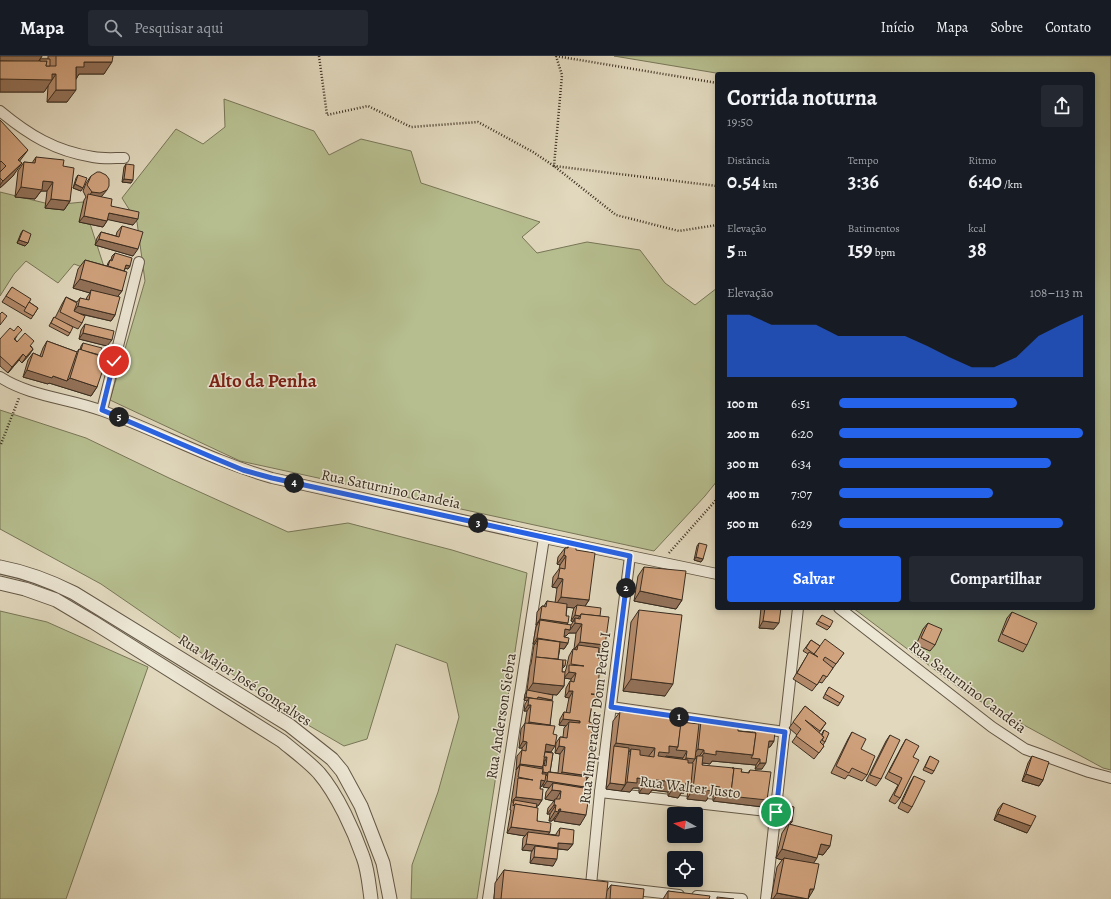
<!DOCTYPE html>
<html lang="pt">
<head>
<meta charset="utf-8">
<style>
	:root { --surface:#171b24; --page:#242831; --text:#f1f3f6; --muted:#9ea1a6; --line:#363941; --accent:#2563eb }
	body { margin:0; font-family:Alegreya,serif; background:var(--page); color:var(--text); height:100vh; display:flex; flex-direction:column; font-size:15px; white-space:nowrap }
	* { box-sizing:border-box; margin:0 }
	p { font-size:13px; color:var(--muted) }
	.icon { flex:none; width:22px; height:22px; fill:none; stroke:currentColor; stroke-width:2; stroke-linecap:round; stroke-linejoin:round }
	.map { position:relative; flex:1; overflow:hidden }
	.side { position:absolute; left:715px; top:16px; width:380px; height:538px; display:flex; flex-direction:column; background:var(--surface); border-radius:4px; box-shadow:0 2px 6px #0003 }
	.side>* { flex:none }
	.needle { width:26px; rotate:278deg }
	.fabs { position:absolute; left:667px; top:751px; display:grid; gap:8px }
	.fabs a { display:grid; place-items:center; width:36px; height:36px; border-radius:4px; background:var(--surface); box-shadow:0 2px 6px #0003; font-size:20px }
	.pin { position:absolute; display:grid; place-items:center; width:34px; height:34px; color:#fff; margin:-17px; border:2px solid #fff; border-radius:50%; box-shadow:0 1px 4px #0007 }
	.km { position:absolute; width:20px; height:20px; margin:-10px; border-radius:50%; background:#222; color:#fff; font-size:11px; line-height:20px; text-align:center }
	.round { display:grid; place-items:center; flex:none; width:42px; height:42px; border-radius:4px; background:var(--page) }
	.headline { display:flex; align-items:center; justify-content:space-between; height:68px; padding:0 12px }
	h1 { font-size:22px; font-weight:700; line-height:30px }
	.metrics { display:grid; grid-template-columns:repeat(3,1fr); gap:6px; height:68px; padding:4px 12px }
	.metrics div { display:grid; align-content:center }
	.metrics b { font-size:20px; font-weight:700 }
	.metrics small { font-size:11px; font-weight:400 }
	.metrics p { font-size:11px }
	.chart { height:112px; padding:8px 12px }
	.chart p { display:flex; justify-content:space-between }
	.chart svg { width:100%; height:72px; margin-top:4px; fill:var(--accent); opacity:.7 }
	.button { display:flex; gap:8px; margin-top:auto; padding:8px 12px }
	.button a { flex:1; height:46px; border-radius:4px; background:var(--accent); color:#fff; font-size:16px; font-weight:700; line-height:46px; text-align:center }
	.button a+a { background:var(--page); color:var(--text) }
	ul { padding:0 12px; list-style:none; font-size:13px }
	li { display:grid; grid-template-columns:64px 48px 1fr; align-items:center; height:30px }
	li i { height:10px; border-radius:5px; background:var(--accent) }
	header { display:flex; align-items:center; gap:24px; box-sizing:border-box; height:56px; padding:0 20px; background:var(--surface); border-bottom:1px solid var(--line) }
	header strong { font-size:19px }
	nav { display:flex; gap:22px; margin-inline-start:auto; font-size:14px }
	.search { width:280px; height:36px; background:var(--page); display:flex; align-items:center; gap:10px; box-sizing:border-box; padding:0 14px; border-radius:4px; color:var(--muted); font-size:15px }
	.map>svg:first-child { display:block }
	.green { fill:#b6be8f; stroke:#787658 }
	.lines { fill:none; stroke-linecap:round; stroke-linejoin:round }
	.minor-casing { stroke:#645847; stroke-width:12 }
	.tertiary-casing { stroke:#645847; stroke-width:15 }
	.path { stroke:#3a2d20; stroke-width:2.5; stroke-dasharray:1 2; stroke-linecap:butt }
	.minor { stroke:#ece6d4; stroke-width:10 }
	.tertiary { stroke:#ece6d4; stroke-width:13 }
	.wall { fill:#b38b6c; stroke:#3a2d20; fill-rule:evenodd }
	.shaded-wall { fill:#927158; stroke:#3a2d20 }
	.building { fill:#d0a27d; stroke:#3a2d20 }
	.route-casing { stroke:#fff; stroke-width:8 }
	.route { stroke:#2563eb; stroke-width:5 }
	.labels { text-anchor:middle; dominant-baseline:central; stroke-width:3; stroke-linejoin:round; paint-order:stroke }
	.street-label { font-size:15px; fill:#3a2d20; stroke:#ece6d4 }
	.district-label { font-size:19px; font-weight:bold; fill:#7a1f14; stroke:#ece6d4 }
</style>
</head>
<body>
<header>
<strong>Mapa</strong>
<div class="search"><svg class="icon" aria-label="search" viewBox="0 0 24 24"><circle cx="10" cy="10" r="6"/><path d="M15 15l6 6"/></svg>Pesquisar aqui</div>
<nav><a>Início</a><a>Mapa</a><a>Sobre</a><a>Contato</a></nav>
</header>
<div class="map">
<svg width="1111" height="843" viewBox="0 0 1111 843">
	<rect width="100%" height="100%" fill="#e1d8bd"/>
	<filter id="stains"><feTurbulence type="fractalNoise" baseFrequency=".005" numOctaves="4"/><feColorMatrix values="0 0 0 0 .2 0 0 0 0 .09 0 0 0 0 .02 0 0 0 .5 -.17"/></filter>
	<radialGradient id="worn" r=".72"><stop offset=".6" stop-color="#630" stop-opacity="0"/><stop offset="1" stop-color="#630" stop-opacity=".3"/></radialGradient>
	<!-- green -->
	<g class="green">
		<path d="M614,0H1111V714L1103,712L967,638L853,552H1093V18H722Z"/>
		<path d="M224,43L314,75L329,99L361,83L411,95L421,127L540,166L522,181L537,197L587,186L640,194L665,227L695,249L717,232V425L705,440L654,495L240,405L110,344L145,225L137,166L122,142L176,73L203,88L225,71Z"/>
		<path d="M0,136L53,149L83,146L107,220L74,208L58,227L26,205L14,218L0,240Z"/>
		<path d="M0,354L86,382L169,422L288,476L348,467L452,494L527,517L477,843H411L412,809L438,736L459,661L447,607L396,588L367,683L344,690L296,662L101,528L0,473Z"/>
		<path d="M0,555L47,566L148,611L66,843H0Z"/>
	</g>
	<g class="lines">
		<defs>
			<g id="minor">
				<path d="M0,55C29,79 55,95 93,101C103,103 114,102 124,102"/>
				<path d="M0,321C31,341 69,342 103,355C160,376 213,405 272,422L544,482L717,518"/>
				<path d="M102,354L139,206"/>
				<path d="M839,552L992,671L1025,693L1089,716L1111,722"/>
				<path d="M611,651L785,676"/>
				<path d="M600,736L776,756"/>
				<path d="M591,829L600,736L630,500"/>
				<path d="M593,829L679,839"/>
				<path d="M697,840L742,843"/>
				<path d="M488,843L544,482"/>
				<path d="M766,843L798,552"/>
			</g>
			<g id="tertiary">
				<path d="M0,511C26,516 50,525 74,537L289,669L332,703L342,715L361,750L383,807L390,843"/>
				<path d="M0,527L25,533L56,544L93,566L282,685C294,695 308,705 319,717C337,738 354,775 363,801C368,814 369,829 371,843"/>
			</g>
		</defs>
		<!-- minor casing -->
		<use href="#minor" class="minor-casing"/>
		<!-- tertiary casing -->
		<use href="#tertiary" class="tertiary-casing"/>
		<!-- path -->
		<g class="path">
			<path d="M319,0L327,59L368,50L411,71L478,66L533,96L554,110L616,159L679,175L717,169"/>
			<path d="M556,0L562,19L554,110L717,130"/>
			<path d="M556,0L717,27"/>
			<path d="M1,388L19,342"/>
			<path d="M669,497L717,443"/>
		</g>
		<!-- minor -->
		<use href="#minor" class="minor"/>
		<!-- tertiary -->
		<use href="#tertiary" class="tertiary"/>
	</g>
	<!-- wall -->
	<g class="wall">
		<path d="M0,0H42L39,5L40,3H48V0H113L104,18H79L76,23L67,46H47L48,30L44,36H0Z"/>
		<path d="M0,64L20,106L13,120L0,132Z"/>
		<path d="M36,101L63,110L70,145L64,154L45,152L47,135H41L35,143L15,141L18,115L24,106L32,107Z"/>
		<path d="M126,108L131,127L122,126L124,111Z"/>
		<path d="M78,119L81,135L73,132L76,122Z"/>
		<path d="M91,120L102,140L101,141L133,169L108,163L103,171L79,166L84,144L86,141L83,135L86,127Z"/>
		<path d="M122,170L133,200L95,189L97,182L101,176L116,180L117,176Z"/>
		<path d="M23,174L28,187L25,190L17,187L21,177Z"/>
		<path d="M115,197L130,210L128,213L125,212L122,235L117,241L115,259L111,265L80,258L82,267L78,273L67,268L70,277L68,280L49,270L54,261L55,262L62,248L66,241L77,246L80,242L86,244L87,241L90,237L73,232L78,213L85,204L107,210L108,207L110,204H111L112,200Z"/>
		<path d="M12,231L29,246L38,252L31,263L2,246Z"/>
		<path d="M85,268L107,290L79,283L81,274Z"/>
		<path d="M17,280L15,283L17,286L31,290L33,293L29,299L22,307L19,304L8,317L0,310V283Z"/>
		<path d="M47,285L77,296L79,293L80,294L81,290L83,287L100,300L97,331L91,340L49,327L48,328L23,321L28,304L33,297L40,300L43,292Z"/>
		<path d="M699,487L703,503L701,506L694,504L697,490Z"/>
		<path d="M569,489L576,494L589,544L585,550L600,560L605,589L598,598L596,641L595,648L591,653L589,666L588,706L589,720L586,724L585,731L584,732L580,769L554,765V762L552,765H549L550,758H547L548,752L554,745L545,743L546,736L549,732L543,731V727L541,731H540V733L542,744L538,750H536L537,765L548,778L556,779V778L560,772L573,788L568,794L558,793L553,810L530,807L531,797L532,795L522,794L523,782L525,780L507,777L511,754H510L516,715L517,700L522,694V692H519L521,673L525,667L527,655H524L525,648L527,645L524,644L525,638L527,635L530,610L531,608L534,589L535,588H533L536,571L537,569H536L537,556L542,550H544L547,545L555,547L557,532L552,531L553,521L559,513L560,509L557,508L558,501L565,492H567ZM567,551L574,552L573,555L571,565L573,566L571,569H567L566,560ZM569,577H576L574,593H573L569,600L566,613L565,616H562V613L565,610L558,603L560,592L564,593L568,587L564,580H566ZM564,622L571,623V625H570L566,632L565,641L569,642L566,657L564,656L560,663L559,669L566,670L564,672L563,681H560L556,687L555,697L560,698L558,717L550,716L553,697L545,696V695L551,696L549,670L550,669L552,645V644L549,638L557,639L564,630ZM544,704L545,705L544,710L543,709Z"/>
		<path d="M644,511L682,544L676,553L634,545L638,520Z"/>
		<path d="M761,552H781L774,573L759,572Z"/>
		<path d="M639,554L665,640L623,635L631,566Z"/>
		<path d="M1012,556L1027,589L1023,596L998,585L1007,562Z"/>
		<path d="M822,559L830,571L827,574L816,568Z"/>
		<path d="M928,567L935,589L930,595L916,589L923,573Z"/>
		<path d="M811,584L820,590L844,597L822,627L819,626L812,635L793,623L808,598L803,595Z"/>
		<path d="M829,631L840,647L838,650L823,642Z"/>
		<path d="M805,650L826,667L819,677L821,679L824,674L825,686L823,689L824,690L814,703L792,686L797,679L789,672Z"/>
		<path d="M620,656L681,666L699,668L701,665L738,675L752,676L754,673L774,685L770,691H768L762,713H755L756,709L712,705L710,708L703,707L702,709L741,716L748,717L750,714L763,751L713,745V740H709L706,745L687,743L688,732L684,737H681L678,742L668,740V736L652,734L649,738L639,737V732H633L630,736L606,733L613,665ZM666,700L683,702L682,703L665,701Z"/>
		<path d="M852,676L867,719L862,725L848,719L845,723L831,717L848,683Z"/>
		<path d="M890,679L881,723L876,730L866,725L886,685Z"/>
		<path d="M906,683L913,701L900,742L895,748L889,745L898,729L885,722L902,690Z"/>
		<path d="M930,700L934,715L932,718L923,714Z"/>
		<path d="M1032,700L1043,724L1039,730L1022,725L1028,707Z"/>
		<path d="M914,720L912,751L908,757L898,752L910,727Z"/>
		<path d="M1003,747L1027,777L994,764L998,753Z"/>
		<path d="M786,749L792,766L790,768L830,790L823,799L818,798L813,807L808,843H771L777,811L782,804L776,802L782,777L788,768L781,767L784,752Z"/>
		<path d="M504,814L606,836L611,829L643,843H494L495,827Z"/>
		<path d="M668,835L709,843H663Z"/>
	</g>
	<!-- shaded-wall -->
	<g class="shaded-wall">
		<path d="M0,0H42L38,6L0,5Z"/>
		<path d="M84,6H112L104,18H79L76,23V11Z"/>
		<path d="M52,18H56L44,36H0V23Z"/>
		<path d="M56,34H76L67,46H47Z"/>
		<path d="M28,94L19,106L18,104Z"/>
		<path d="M22,107L13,120L0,132V129L3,125Z"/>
		<path d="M124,123L133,124L131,127L122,126Z"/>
		<path d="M43,125L53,126L47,135H41L35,143L15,141L21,131Z"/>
		<path d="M75,128L83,132L81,135L73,132Z"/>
		<path d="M107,134L102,140L96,144L87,142L92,136Z"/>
		<path d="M51,143L70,145L64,154L45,152Z"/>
		<path d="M109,157L138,163L133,169L105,163Z"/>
		<path d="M84,160L107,165L103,171L79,166Z"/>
		<path d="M99,183L138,193L133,200L95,189Z"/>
		<path d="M19,184L28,187L25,190L17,187Z"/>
		<path d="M126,209L130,210L128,213L124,212Z"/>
		<path d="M80,223L122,235L115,244L91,234L90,237L73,232Z"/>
		<path d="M78,250L115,259L111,265L73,256Z"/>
		<path d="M83,277L112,284L107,290L79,283Z"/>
		<path d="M33,293L29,299L22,307L26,301Z"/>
		<path d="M23,298L19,304L8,317L12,311Z"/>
		<path d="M27,314L53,320L67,325L70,322L97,331L91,340L49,327L48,328L23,321Z"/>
		<path d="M564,499L566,500L560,509L557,508Z"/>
		<path d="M696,501L703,503L701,506L694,504Z"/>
		<path d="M558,522L563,523L557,532L552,531Z"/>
		<path d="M640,535L682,544L676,553L634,545Z"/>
		<path d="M561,541L589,544L583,553L577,549L574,552L555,550Z"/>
		<path d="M575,559L580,560L575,566V562L573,566L571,565Z"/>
		<path d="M540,563L568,567L564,573L540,564L537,569H536Z"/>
		<path d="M763,565L779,567L774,573L759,572Z"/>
		<path d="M575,567L582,568L576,577H569L566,580H560L565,573L570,574Z"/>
		<path d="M537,582L568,587L564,593L537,589L538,583L535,588H533Z"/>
		<path d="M580,586L605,589L599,598L576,595L577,594L578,589L573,595Z"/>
		<path d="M569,616L576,617L571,623L564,622Z"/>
		<path d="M631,623L673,628L665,640L623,635Z"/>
		<path d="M533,627L564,630L557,639L527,636Z"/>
		<path d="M569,635H573L569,642L565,641Z"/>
		<path d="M526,641H538L552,644L550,647L529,642L527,645L524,644Z"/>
		<path d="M592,648H595L590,654Z"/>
		<path d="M528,649H531L527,655H524Z"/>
		<path d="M563,663L580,665L576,671L569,666L566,670L559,669Z"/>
		<path d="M529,666L550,669L546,675L525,672Z"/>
		<path d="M523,685L527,686L522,692H519Z"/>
		<path d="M769,685H774L770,691H764Z"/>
		<path d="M616,687L655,692L648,701L630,699L631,693L627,699L614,690Z"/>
		<path d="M546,688L555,690L551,696L541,695Z"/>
		<path d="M559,690L565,691L560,698L555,697Z"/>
		<path d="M669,690L678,691L687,695L683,702L666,700L662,706L652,705L659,696Z"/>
		<path d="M698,693L704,694L697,703V700L691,709L682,708L686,702H691Z"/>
		<path d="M716,695L753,699L760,703L756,709L712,705L710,708L697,706L704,697Z"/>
		<path d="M543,701H547L545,705L541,704Z"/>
		<path d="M760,707H766L762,713H755Z"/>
		<path d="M520,708L543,711L539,717L520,709L516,714Z"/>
		<path d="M542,716H548L546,720L540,719Z"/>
		<path d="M562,716L589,720L585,726L557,722Z"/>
		<path d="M1026,718L1043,724L1039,730L1022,725Z"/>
		<path d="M637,722L646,723L639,732H633L630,736L621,735L627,726Z"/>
		<path d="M541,724L545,725L541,731H536Z"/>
		<path d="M656,724L675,726L668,736L652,734L649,738L639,737L645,728Z"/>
		<path d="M547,725L585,731L581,737L553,727L549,732L543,731Z"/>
		<path d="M610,727L625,729L621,735L606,733Z"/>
		<path d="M685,728H691L684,737H681L678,742L668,740L674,731Z"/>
		<path d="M713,730L720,731L713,740H709L706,745L687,743L693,733Z"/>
		<path d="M552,734L561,735L555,745V743L554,745L545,743Z"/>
		<path d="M719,736L731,737L767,744L763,751L713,745Z"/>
		<path d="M516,741L542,744L538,750L513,747V744Z"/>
		<path d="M554,749H556L550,758H547Z"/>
		<path d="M559,753H561L552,765H549L555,755Z"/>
		<path d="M560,755L586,759L580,769L554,765Z"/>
		<path d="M998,758L1031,770L1027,777L994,764Z"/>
		<path d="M783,764L792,766L789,769L781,767Z"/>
		<path d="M511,771L550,776L545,783L528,776L525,780L507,777Z"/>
		<path d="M558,787L573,788L568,794L535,790L532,795L522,794L526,788Z"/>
		<path d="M821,788L830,790L823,799L814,797Z"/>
		<path d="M782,793L817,802L811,811L784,802L782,804L776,802Z"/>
		<path d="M534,801L557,803L553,810L530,807Z"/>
		<path d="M810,833H814L808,843Z"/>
		<path d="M777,837L806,843H773Z"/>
	</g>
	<!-- building -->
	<g class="building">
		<path d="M56,0H113L112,6H84V11H76V34H56V18H52V24L0,23V5H47L46,10H56Z"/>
		<path d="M40,3H50V10H46L47,5H40Z"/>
		<path d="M0,64L28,94L18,104L22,107L3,125L0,122V116L6,110L1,105L0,106Z"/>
		<path d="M36,101L64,104L63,110L74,112L70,145L51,143L53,126L43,125L42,134L21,131L24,106L35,107Z"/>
		<path d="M126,108L134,109L133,124L124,123Z"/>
		<path d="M97,116H100L106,119L109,123V130L107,134L100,137L92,136L87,129L91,120Z"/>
		<path d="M78,119L87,122L83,132L75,128Z"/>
		<path d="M88,138L112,143L111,150L139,156L138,163L109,157L107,165L84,160Z"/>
		<path d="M122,170L143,176L138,193L99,183L101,176L119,181Z"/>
		<path d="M23,174L31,178L28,187L19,184Z"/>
		<path d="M115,197L132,202L130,210L126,209L124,215L108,210L110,204L112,205Z"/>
		<path d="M85,204L127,216L122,235L80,223Z"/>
		<path d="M12,231L31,243L26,252L6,240Z"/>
		<path d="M91,234L120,241L115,259L78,250L80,242L89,244Z"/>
		<path d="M66,241L77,247L74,255L85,260L82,267L60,256Z"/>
		<path d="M29,246L38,252L33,260L24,255Z"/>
		<path d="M2,256L7,260L0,269V258Z"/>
		<path d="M54,261L73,271L70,277L51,267Z"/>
		<path d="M85,268L114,275L112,284L83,277Z"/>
		<path d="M18,270L22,274L14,283L17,286L25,277L34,285L30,290L33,293L26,301L23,298L12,311L0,300V283L10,272L14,275Z"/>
		<path d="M47,285L77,296L67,325L53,320L52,322L27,314L33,297L42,301Z"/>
		<path d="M83,287L102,292L100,299L81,294Z"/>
		<path d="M79,293L107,302L97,331L70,322Z"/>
		<path d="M699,487L707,489L703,503L696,501Z"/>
		<path d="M569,489L576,490V494L595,497L589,544L561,541L563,523L558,522L560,512L565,513L566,500L564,499L565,492H568Z"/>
		<path d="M644,511L686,515L682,544L640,535Z"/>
		<path d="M547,545L567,548L566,560H569L568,567L540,563L542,550L546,551Z"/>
		<path d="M577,549L601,552L600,560L581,558L580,560L575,559Z"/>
		<path d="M765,552H781L779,567L763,565Z"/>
		<path d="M639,554L682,559L673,628L631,623Z"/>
		<path d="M1012,556L1037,567L1027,589L1002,578Z"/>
		<path d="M581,558L609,561L605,589L580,586L582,568L575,567V562L580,563Z"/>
		<path d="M822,559L833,565L830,571L818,565Z"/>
		<path d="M540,564L571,569L570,574L565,573L564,581L569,582L568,587L537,582Z"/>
		<path d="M928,567L942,573L935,589L921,582Z"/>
		<path d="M538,583L560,586L558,603L536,601Z"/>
		<path d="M825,583L844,597L836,608L825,601L823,604L833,612L827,621L823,619L817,629L797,617L809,596L818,601L814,598Z"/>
		<path d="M811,584L820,590L814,598L806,592Z"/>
		<path d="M578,589L599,592L598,602H601L597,638H591L596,639L595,648H592L589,666L593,667L588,706H591L589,720L562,716L565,691L559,690L560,681L567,682L569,666L580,667V665L563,663L564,656L570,657L573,635H569L570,625L574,626L576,617L569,616V609L584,610L571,608L573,593L577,594Z"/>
		<path d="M536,601L563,604L562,616H565L564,630L533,627Z"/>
		<path d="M563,604H566L565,610H563Z"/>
		<path d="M829,631L844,640L840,647L825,638Z"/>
		<path d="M527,634L553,639L552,644L538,641L537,643L526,641Z"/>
		<path d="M529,642L553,645L550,669L529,666L531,649H528Z"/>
		<path d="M805,650L826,667L820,675L805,664L824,681L820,686L824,690L819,697L796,680L801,673L793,666Z"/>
		<path d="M620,656L682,662L678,691L669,690V697L659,696L658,700L688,704V707H693L691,728H685V732L674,731L675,726L656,724L655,729L645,728L646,723L637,722V727L627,726L631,693L640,694V699L654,701L655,692L616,687Z"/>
		<path d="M701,665L738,669V675L756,677L753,699L716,695V699L704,697V694L698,693Z"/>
		<path d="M681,666L699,668L695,703L686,702L687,695L676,694L678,691Z"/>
		<path d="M525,667L555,670L553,678L557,679L555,690L546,688L543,711L520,708L522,694L526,695L527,686L523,685Z"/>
		<path d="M754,673L775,676L774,685H769L766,707H760V703L751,702L753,699L756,677L754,676Z"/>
		<path d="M824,674L829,677L825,686L822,684L824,681L822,680Z"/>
		<path d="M852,676L866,683L861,693L875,700L867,719L852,712L849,717L836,710Z"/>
		<path d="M890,679L900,684L881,723L870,719Z"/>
		<path d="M906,683L919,690L913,701L919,704L900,742L894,739L902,722L889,716Z"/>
		<path d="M614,690L629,692L625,729L610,727Z"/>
		<path d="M545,696L553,697L550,716H548V717L543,716V709L546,710L547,701H544Z"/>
		<path d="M697,700H703L702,709L734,712L731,737L719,736L720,731L713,730L712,735L693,733Z"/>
		<path d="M930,700L939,705L934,715L925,711Z"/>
		<path d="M1032,700L1049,706L1043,724L1026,718Z"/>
		<path d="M520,709L543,713L542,718H546L545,725L541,724L540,733H543L542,744L516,741L518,722L533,724L518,721Z"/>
		<path d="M732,712L742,713L741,716L749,717L750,714L771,716L767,744L729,740L731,737L734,712Z"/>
		<path d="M548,716L587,721L585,731L547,725Z"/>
		<path d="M914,720L925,725L912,751L902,746Z"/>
		<path d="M553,727L590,733L586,759L560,755L561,753H559L558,756L555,755L556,749H554L555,743H560L561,735L552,734Z"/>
		<path d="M514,744L537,748L536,752L515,748L513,750Z"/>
		<path d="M1003,747L1036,760L1031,770L998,758Z"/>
		<path d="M515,748L538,752L537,765L551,767L550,776L511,771Z"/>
		<path d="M786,749L794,751L792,766L783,764Z"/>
		<path d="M789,768L832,779L830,790L821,788L817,802L782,793Z"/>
		<path d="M560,772L574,774L573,788L558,787V792L526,788L528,776L559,780Z"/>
		<path d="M535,790L558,793L557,803L534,801Z"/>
		<path d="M784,802L819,808L814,833H810L808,843L777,837Z"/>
		<path d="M504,814L608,826L606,843H501Z"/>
		<path d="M611,829L644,833L643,843H610Z"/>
		<path d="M668,835L710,840L709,843H668Z"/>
		<path d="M717,841L734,843H717Z"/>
	</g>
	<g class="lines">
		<defs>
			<path id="route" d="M114,305L102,354L214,402L243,414L272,422L630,500L611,651L785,676L776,756"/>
		</defs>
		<!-- route casing -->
		<use href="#route" class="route-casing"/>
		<!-- route -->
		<use href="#route" class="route"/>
	</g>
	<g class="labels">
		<!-- street labels -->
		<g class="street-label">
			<text transform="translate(391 433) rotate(12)">Rua Saturnino Candeia</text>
			<text transform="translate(245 624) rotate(33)">Rua Major José Gonçalves</text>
			<text transform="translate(968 631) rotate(37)">Rua Saturnino Candeia</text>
			<text transform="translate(501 660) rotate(-81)">Rua Anderson Siebra</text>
			<text transform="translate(595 662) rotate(-83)">Rua Imperador Dom Pedro I</text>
			<text transform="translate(690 731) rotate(7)">Rua Walter Justo</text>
		</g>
		<!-- district labels -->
		<g class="district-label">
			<text x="263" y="325">Alto da Penha</text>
		</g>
	</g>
	<rect width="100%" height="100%" filter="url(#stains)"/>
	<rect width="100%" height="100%" fill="url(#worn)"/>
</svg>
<div class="fabs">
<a><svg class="needle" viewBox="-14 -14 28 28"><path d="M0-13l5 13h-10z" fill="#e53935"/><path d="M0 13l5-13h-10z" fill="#9ea1a6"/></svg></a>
<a><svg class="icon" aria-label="locate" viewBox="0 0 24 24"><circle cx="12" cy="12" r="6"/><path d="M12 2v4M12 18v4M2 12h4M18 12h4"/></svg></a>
</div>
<div class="pin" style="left:776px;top:756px;background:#1e9e55"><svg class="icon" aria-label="arrive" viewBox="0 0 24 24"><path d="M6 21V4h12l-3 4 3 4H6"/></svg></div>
<div class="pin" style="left:114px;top:305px;background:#d93025"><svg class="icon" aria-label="check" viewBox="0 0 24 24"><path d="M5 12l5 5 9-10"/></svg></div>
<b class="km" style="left:679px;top:661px">1</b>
<b class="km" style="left:626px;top:532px">2</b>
<b class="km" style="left:478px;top:467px">3</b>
<b class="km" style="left:294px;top:427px">4</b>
<b class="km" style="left:119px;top:361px">5</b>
<section class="side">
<div class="headline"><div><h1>Corrida noturna</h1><p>19:50</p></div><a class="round"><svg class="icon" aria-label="share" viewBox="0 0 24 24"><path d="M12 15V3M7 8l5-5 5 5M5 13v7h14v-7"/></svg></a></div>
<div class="metrics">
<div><p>Distância</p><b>0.54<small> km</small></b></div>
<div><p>Tempo</p><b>3:36</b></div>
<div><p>Ritmo</p><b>6:40<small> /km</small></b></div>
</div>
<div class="metrics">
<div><p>Elevação</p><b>5<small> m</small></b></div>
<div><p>Batimentos</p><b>159<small> bpm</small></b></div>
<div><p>kcal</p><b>38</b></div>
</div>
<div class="chart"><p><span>Elevação</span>108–113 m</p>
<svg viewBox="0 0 160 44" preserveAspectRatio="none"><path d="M0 44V6L10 6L20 12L30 12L40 12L50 19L60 19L70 19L80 19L90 25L100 32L110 38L120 38L130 32L140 19L150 12L160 6V44z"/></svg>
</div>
<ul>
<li><b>100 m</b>6:51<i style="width:73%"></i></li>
<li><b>200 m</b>6:20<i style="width:100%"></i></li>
<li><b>300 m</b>6:34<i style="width:87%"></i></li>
<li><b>400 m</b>7:07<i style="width:63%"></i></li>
<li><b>500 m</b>6:29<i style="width:92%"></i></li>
</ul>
<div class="button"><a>Salvar</a><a>Compartilhar</a></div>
</section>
</div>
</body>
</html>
